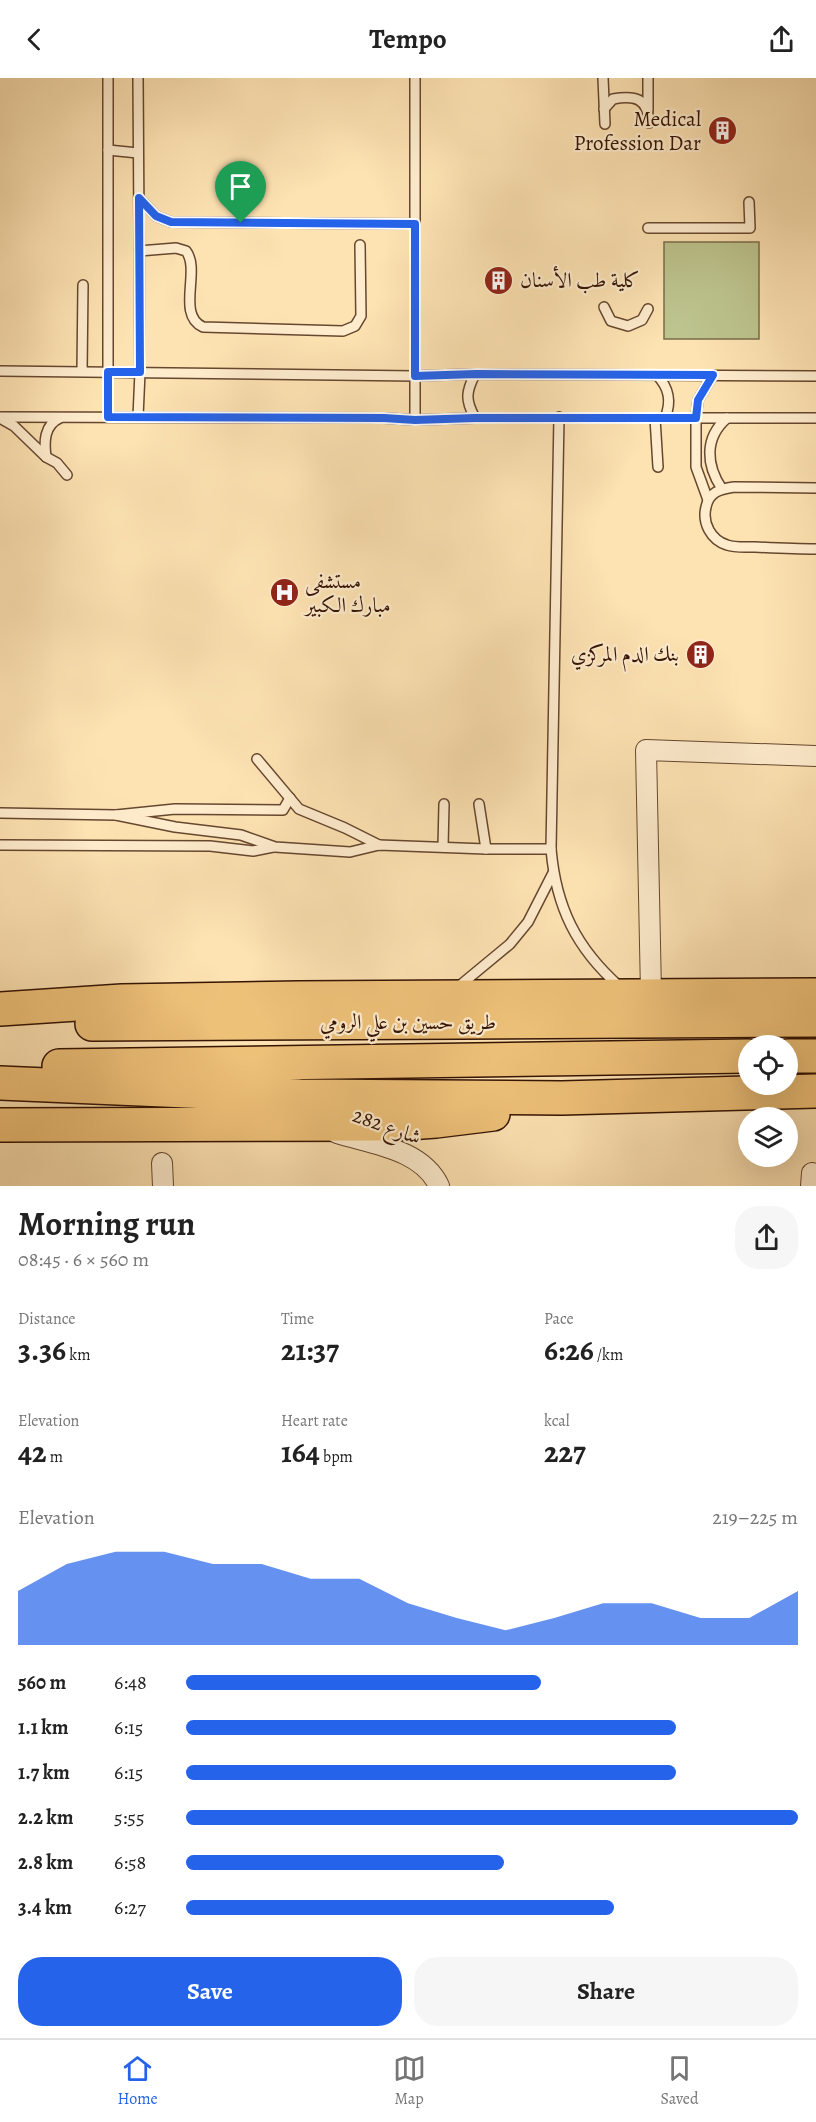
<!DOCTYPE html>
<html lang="en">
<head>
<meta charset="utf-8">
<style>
	:root { --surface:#fff; --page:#f6f6f6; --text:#222; --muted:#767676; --line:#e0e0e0; --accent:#2563eb }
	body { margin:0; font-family:Alegreya,Amiri,serif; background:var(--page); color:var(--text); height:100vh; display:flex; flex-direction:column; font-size:22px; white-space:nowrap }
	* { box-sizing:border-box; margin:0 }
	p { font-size:20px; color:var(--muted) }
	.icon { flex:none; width:33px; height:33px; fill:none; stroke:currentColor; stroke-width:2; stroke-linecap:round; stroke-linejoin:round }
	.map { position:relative; height:1108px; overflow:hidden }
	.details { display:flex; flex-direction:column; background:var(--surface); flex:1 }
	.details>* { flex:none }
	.tools { position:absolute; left:738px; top:957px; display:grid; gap:12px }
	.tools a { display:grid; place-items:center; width:60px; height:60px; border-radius:50%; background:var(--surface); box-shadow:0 6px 24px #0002; font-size:30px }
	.pin { position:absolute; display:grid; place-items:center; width:51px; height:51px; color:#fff; margin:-62px -26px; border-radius:50% 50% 50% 0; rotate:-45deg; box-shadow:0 0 6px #0007 }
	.pin .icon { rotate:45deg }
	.round { display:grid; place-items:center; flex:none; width:63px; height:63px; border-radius:24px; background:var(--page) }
	.summary { display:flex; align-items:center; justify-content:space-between; height:102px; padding:0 18px }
	h1 { font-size:33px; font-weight:600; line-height:45px }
	.stats { display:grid; grid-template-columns:repeat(3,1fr); gap:9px; height:102px; padding:6px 18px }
	.stats div { display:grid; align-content:center }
	.stats b { font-size:30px; font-weight:600 }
	.stats small { font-size:16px; font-weight:400 }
	.stats p { font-size:16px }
	.chart { height:168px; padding:12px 18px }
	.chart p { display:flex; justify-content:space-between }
	.chart svg { width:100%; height:108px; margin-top:6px; fill:var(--accent); opacity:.7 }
	.button { display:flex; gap:12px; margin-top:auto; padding:12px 18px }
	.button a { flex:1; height:69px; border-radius:24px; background:var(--accent); color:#fff; font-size:24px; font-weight:600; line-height:69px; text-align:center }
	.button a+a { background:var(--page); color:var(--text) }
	ul { padding:0 18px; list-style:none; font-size:20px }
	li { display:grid; grid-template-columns:96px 72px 1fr; align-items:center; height:45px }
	li i { height:15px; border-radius:8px; background:var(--accent) }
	header { display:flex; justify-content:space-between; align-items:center; height:78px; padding:0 18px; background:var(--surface); font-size:27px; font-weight:600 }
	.menu { display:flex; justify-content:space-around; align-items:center; height:84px; border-top:2px solid var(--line); background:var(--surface); font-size:16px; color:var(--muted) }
	.menu a { display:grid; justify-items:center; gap:3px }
	.menu .active { color:var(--accent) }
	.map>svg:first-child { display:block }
	.pitch { fill:#bdc48e; stroke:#786c48; stroke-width:1.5 }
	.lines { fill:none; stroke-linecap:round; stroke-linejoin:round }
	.lane-casing { stroke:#66472f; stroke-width:12 }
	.street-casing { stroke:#66472f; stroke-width:22 }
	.highway-casing { stroke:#341303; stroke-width:36 }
	.lane { stroke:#feeccd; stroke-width:9 }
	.street { stroke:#feeccd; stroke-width:20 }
	.highway { stroke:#eec179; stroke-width:33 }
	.route-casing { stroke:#fff; stroke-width:12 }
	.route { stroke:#2563eb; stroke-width:8 }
	.labels { text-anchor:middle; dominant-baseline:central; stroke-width:4.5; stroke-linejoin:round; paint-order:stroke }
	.poi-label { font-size:21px; fill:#341303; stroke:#feeccd; text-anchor:end }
	.street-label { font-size:21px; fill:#341303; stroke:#feeccd }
</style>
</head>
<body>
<header><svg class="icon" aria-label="back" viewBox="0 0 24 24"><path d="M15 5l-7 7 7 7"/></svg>Tempo<svg class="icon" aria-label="share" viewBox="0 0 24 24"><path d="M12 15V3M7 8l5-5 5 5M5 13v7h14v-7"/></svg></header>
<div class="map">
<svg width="816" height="1108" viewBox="0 0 816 1108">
	<rect width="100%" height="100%" fill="#fde2b2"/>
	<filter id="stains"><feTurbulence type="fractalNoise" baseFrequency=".00333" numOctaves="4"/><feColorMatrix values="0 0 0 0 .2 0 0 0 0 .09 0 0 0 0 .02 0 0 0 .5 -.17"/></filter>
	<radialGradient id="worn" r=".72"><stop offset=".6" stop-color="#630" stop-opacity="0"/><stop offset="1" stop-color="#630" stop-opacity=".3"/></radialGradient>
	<!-- pitch -->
	<rect class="pitch" x="664" y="164" width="95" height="97"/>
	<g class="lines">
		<defs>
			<g id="lane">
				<path d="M138,0L140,294L138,339"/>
				<path d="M603,0L605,46"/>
				<path d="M648,0V32"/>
				<path d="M604,31L613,21C635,17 648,20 649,45"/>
				<path d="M108,72L138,75"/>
				<path d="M139,120L156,138L171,144L415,146"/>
				<path d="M648,150H750L749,124"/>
				<path d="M139,173L176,170L186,173C201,192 176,237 203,249L343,253L355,248L361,238L360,167"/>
				<path d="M604,229L611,243L628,248L642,242L648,231"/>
				<path d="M0,293L415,298L475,296L816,298"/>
				<path d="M82,293L83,207"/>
				<path d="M657,297C669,310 672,323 665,340"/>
				<path d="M0,339L384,340L415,342L475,340H816"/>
				<path d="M108,339V0"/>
				<path d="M0,340L14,348L46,379L57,385L67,397"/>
				<path d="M475,340C465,322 466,314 475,296"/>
				<path d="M655,340L658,389"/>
				<path d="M415,342V0"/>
				<path d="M46,379C44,364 44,347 60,340"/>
				<path d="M816,410L734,409C720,411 709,414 706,429C702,445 711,462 727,467C735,470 746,469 755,469C775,470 796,471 816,471"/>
				<path d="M722,411C706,387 704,360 727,340"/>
				<path d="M708,422L696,389V340L698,322L713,297"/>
				<path d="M257,681L299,731L345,750L379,767"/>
				<path d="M479,726L486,771"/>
				<path d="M0,735L116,737L175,731L283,732L290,720"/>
				<path d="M116,737L175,749L241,757L275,769L350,774L379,767L486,771H551L559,339"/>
				<path d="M0,767L210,768L253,773L273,769"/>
				<path d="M443,769L444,726"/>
				<path d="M551,771C556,829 576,870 620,909"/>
				<path d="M458,909L510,866L528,844L553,795"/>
			</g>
			<g id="street">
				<path d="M651,914L646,672L816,678"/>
				<path d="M337,1055C372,1066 422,1071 439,1108"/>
				<path d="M162,1085L163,1108"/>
				<path d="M811,1108L812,1095"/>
			</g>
			<g id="highway">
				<path d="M0,931L122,923L299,920L816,917"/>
				<path d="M92,946L816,942"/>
				<path d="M788,978H816"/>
				<path d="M59,988L748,978"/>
				<path d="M0,1005L300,1018L562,1020L816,1013"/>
				<path d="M0,1047L394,1046L436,1043L493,1036"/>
			</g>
		</defs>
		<!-- lane casing -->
		<use href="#lane" class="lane-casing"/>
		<!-- street casing -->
		<use href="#street" class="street-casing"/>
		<!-- highway casing -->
		<use href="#highway" class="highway-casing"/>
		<!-- lane -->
		<use href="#lane" class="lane"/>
		<!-- street -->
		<use href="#street" class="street"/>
		<!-- highway -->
		<use href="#highway" class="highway"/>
	</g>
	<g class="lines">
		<defs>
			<path id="route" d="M139,120L156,138L171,144L415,146V298L476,296L713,297L698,322L696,340H475L415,342L384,340L108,339V294H140Z"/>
		</defs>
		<!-- route casing -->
		<use href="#route" class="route-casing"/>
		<!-- route -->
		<use href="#route" class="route"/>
	</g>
	<!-- icons -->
	<defs>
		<symbol id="building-disc" viewBox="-11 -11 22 22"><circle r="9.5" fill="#8f2418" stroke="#feeccd"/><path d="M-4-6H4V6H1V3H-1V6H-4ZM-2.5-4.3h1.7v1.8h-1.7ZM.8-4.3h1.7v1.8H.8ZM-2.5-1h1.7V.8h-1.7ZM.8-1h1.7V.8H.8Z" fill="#fff"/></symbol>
		<symbol id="hospital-disc" viewBox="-11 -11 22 22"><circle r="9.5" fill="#8f2418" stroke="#feeccd"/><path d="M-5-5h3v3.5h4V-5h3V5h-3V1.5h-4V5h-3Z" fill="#fff"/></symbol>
	</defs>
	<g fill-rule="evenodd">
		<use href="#building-disc" x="706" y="36" width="33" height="33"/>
		<use href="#building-disc" x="482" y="186" width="33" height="33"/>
		<use href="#hospital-disc" x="268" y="498" width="33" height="33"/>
		<use href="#building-disc" x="684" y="560" width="33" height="33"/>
	</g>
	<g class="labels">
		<!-- poi labels -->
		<g class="poi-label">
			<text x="701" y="41">Medical<tspan x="701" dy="24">Profession Dar</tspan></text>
			<text x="520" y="202" text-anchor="start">كلية طب الأسنان</text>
			<text x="305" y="503" text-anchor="start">مستشفى<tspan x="305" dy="24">مبارك الكبير</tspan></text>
			<text x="679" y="576">بنك الدم المركزي</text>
		</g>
		<!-- street labels -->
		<g class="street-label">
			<text x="408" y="944">طريق حسين بن علي الرومي</text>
			<text transform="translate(387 1048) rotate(20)">شارع 282</text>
		</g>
	</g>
	<rect width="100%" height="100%" filter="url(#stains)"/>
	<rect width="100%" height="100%" fill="url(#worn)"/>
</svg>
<div class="tools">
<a><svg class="icon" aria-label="locate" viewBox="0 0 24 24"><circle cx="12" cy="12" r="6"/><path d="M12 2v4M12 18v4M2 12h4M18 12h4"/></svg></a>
<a><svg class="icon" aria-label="layers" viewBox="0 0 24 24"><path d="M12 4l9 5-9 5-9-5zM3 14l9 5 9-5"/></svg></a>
</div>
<div class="pin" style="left:241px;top:145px;background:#1e9e55"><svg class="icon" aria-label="arrive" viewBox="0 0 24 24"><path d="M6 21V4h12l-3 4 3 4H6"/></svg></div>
</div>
<section class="details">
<div class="summary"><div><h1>Morning run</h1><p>08:45 · 6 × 560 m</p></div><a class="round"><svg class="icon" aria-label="share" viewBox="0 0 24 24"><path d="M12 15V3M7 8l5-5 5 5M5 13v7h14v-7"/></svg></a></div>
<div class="stats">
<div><p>Distance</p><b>3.36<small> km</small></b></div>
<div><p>Time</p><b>21:37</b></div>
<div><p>Pace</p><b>6:26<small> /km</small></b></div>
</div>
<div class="stats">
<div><p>Elevation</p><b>42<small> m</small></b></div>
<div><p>Heart rate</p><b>164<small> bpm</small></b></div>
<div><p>kcal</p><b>227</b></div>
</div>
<div class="chart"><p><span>Elevation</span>219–225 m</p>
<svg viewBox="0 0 160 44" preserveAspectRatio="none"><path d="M0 44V22L10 11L20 6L30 6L40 11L50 11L60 17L70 17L80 27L90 33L100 38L110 33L120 27L130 27L140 33L150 33L160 22V44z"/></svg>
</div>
<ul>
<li><b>560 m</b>6:48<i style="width:58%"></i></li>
<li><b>1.1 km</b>6:15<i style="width:80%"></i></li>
<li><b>1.7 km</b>6:15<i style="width:80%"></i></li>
<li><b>2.2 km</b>5:55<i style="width:100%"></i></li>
<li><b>2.8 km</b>6:58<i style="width:52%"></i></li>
<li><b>3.4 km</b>6:27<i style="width:70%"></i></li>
</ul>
<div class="button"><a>Save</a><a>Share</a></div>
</section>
<nav class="menu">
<a class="active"><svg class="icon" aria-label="home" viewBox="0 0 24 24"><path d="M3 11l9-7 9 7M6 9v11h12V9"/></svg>Home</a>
<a><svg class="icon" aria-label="map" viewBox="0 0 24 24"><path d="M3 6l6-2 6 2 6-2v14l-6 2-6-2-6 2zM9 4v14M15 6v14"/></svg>Map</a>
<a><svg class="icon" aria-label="saved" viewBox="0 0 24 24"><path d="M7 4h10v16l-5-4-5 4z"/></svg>Saved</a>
</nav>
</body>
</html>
